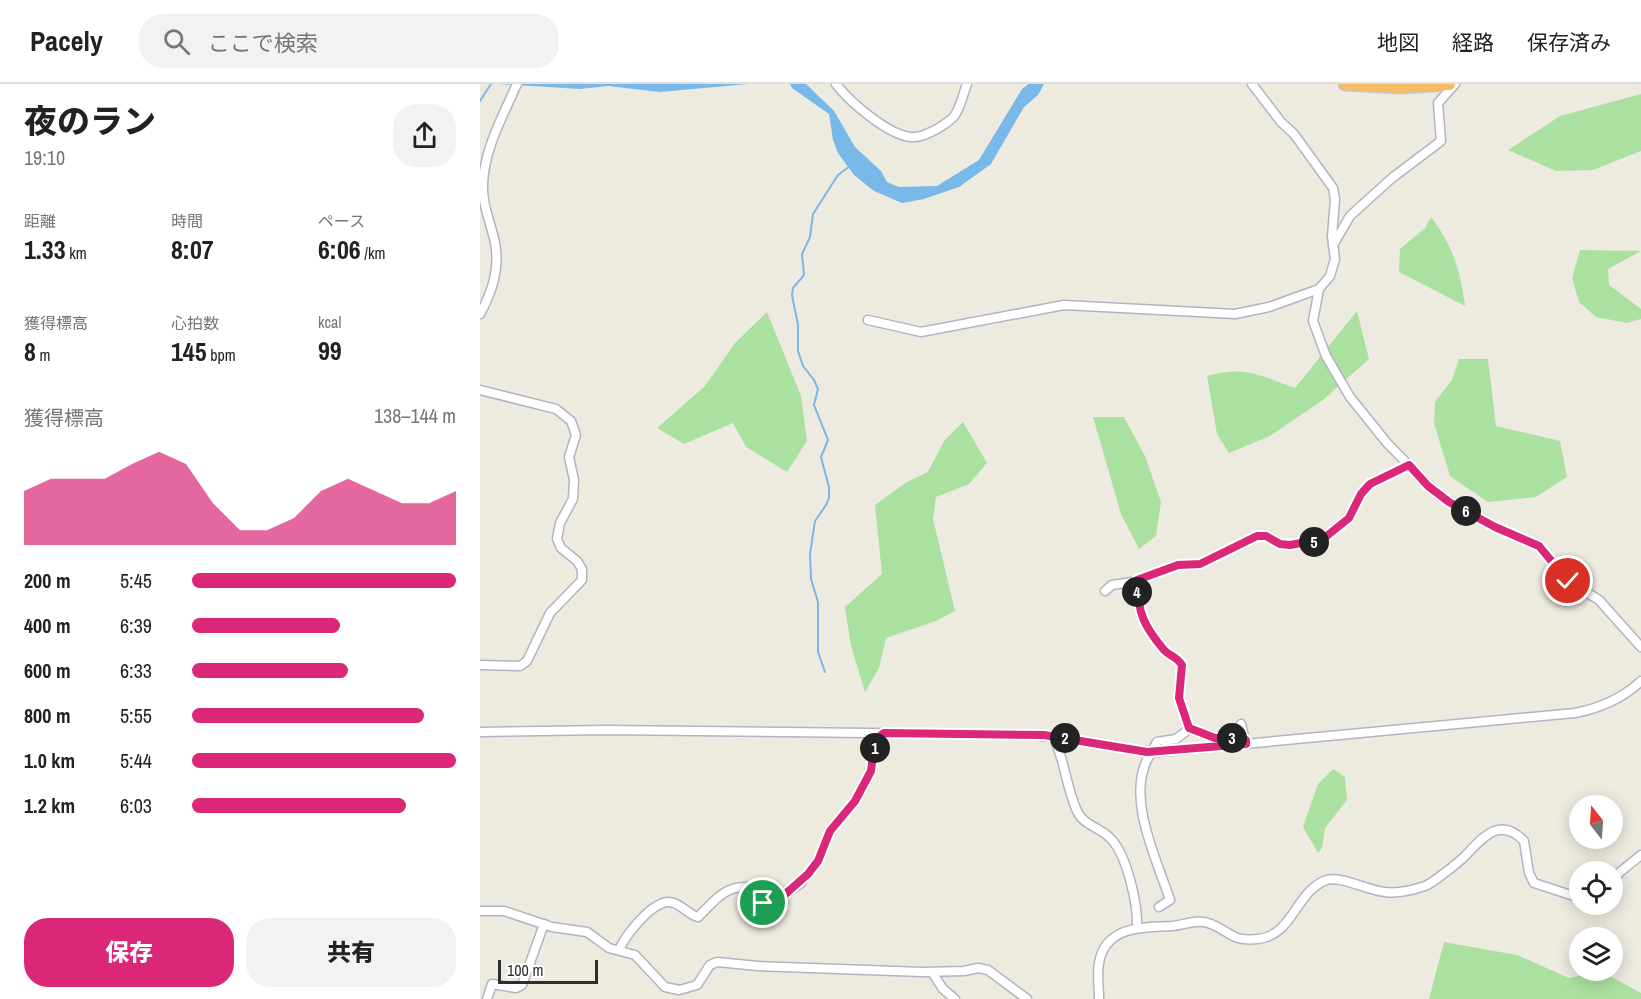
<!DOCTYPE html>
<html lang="ja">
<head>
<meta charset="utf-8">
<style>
	:root { --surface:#fff; --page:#f2f2f2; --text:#222; --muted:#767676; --line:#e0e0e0; --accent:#db2777 }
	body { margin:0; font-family:"Archivo Narrow","Noto Sans JP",sans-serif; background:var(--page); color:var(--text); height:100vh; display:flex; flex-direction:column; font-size:22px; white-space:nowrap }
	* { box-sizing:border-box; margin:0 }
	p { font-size:20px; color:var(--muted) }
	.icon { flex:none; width:33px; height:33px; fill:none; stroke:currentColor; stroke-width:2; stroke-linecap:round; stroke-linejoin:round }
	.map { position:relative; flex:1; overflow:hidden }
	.panel { display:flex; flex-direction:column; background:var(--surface); width:480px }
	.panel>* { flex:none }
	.needle { width:39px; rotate:343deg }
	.fabs { position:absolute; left:1089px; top:711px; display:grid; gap:12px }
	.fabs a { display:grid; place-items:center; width:54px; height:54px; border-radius:50%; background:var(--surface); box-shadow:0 3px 15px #0003; font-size:30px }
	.scale { position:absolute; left:18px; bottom:15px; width:100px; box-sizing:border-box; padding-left:6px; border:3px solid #2d2d2d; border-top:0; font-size:16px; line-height:21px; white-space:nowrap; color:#2d2d2d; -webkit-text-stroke:4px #fff; paint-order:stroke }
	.pin { position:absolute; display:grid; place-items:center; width:51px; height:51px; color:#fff; margin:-26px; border:3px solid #fff; border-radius:50%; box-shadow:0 2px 6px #0007 }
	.km { position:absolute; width:30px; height:30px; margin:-15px; border-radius:50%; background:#222; color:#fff; font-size:16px; line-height:30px; text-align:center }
	.round { display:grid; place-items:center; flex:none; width:63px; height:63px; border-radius:24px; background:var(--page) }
	.overview { display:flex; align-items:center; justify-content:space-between; height:102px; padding:0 24px }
	h1 { font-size:33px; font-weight:800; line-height:45px }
	.metrics { display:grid; grid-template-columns:repeat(3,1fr); gap:9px; height:102px; padding:6px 24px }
	.metrics div { display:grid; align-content:center }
	.metrics b { font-size:26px; font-weight:800 }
	.metrics small { font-size:16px; font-weight:400 }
	.metrics p { font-size:16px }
	.chart { height:168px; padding:12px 24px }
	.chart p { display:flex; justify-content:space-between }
	.chart svg { width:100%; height:108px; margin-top:6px; fill:var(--accent); opacity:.7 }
	.cta { display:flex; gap:12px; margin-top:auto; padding:12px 24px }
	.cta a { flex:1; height:69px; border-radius:24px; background:var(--accent); color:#fff; font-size:24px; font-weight:800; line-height:69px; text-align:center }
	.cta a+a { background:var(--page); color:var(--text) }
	ul { padding:0 24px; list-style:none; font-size:20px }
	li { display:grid; grid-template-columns:96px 72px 1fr; align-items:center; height:45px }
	li i { height:15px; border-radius:8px; background:var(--accent) }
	header { display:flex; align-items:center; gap:36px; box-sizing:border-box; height:84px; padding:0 30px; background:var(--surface); border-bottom:2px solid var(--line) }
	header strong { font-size:28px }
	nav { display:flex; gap:33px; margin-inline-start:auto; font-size:21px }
	.search { width:420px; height:54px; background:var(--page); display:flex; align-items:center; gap:15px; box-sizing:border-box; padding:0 21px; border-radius:24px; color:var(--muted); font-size:22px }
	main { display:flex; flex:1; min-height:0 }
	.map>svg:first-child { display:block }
	.green { fill:#abe1a0 }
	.water { fill:#79b9ea }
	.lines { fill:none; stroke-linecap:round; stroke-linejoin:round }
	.stream { stroke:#79b9ea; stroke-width:2 }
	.minor-casing { stroke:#b3b4bf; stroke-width:11 }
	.highway-casing { stroke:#c8c8c8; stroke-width:15 }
	.minor { stroke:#fff; stroke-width:8 }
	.highway { stroke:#f7bb62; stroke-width:12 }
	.minor-bridge-casing { stroke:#b3b4bf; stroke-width:11; stroke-linecap:butt }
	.minor-bridge { stroke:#fff; stroke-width:8 }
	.route-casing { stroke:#fff; stroke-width:12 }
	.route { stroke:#db2777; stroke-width:8 }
</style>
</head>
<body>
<header>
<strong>Pacely</strong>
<div class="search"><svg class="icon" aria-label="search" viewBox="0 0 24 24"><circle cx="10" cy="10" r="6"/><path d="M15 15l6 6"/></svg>ここで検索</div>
<nav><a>地図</a><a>経路</a><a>保存済み</a></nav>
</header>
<main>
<section class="panel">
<div class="overview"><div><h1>夜のラン</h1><p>19:10</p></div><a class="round"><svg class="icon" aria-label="share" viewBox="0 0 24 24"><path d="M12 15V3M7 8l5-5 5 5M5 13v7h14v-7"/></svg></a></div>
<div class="metrics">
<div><p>距離</p><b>1.33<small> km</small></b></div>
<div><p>時間</p><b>8:07</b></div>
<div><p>ペース</p><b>6:06<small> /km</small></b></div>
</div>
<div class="metrics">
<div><p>獲得標高</p><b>8<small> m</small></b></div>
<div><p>心拍数</p><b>145<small> bpm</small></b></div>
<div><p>kcal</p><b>99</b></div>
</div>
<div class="chart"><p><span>獲得標高</span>138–144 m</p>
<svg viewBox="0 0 160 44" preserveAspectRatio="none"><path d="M0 44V22L10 17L20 17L30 17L40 11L50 6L60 11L70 27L80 38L90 38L100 33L110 22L120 17L130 22L140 27L150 27L160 22V44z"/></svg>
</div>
<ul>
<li><b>200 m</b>5:45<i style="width:100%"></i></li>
<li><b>400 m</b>6:39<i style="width:56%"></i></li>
<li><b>600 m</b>6:33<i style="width:59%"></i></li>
<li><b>800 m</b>5:55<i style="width:88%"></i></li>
<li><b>1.0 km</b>5:44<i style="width:100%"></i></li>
<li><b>1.2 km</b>6:03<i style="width:81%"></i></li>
</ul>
<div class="cta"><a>保存</a><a>共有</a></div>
</section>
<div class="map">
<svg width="1161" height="915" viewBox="0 0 1161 915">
	<rect width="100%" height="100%" fill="#edeae0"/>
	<!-- green -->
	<g class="green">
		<path d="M1161,10V67L1113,86L1076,87L1028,66L1080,32Z"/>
		<path d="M951,133C972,160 981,188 985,222L919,188L920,165L945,144Z"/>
		<path d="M1100,166L1161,167L1128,185L1129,201L1161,225V235L1147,239L1116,233L1099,218L1092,194Z"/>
		<path d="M877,227L889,275L843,316L790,352L749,369L737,350L727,292C764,281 781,292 815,304Z"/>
		<path d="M287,228L321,312L327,357L307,388L266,363L253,339L204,360L177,344L225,302L255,259Z"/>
		<path d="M979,275H1008L1016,342L1080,357L1087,393L1056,413L1008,418L970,392L954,339L955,318L972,296Z"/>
		<path d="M613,333H644L665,372L681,418L676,452L659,465L641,430Z"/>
		<path d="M483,338L507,379L489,400L456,413L453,435L475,527L456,537L406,554L399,584L385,608L371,562L365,523L402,490L395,421L427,398L448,388L464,357Z"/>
		<path d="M853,685L865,693L867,716L845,744L842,764L838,769L823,743L838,700Z"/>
		<path d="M964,858L1037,871L1089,894L1121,887L1161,909V915H949Z"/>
	</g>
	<!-- water -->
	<g class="water">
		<path d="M18,0H268L180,8L128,2L100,5Z"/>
		<path d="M310,0H326L354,27L375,63L401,87L407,98L419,103L457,102L499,76L542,5L549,0H564L558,11L544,23L511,80L479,103L444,115L422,119L394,107L374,91L358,69L353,56L349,30L312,4Z"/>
	</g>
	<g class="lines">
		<!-- stream -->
		<g class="stream">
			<path d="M0,17L11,0"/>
			<path d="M345,588L338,568V518L331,495L330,470L335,437L346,421L349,414V403L341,373L348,356L334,321L338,305L334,296L323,282L318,267V241L312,211L313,204L324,191L322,170L330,153L333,130L358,91L370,82"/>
		</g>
		<defs>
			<g id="minor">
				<path d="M356,0C370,18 407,50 430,53C440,54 449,49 457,45C463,41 471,37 475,31C481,22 483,10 487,0"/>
				<path d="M853,161L870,132L912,94L961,57L958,19L975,0"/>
				<path d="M839,205L833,237L846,272L870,313L907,359L958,411L1015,443L1059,462L1088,497L1119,516L1161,563"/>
				<path d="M0,230C12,208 20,185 15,159C11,139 2,121 3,100C4,65 23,32 37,0"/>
				<path d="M388,236L441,248L584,221L755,230L789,223L839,205L850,192L855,175L852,152L855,115L853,104L814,50L801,38L772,0"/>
				<path d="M0,306L76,325L91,337L96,351L89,373L94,396L93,415L80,439L77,455L81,464L97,477L102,485V496L70,529L47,577L40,582L0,581"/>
				<path d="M657,496C658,529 663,541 684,566C690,572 697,573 702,581L699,614L709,644L736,654L766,656"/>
				<path d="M625,507L632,501L652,498L698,481L720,480L777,452H786L800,460L810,461L843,455L869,433L881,410L890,400L929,381"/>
				<path d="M761,640L766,660"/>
				<path d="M0,648L126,646L549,651C593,653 635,667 679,668L1095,629C1121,624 1142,615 1161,597"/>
				<path d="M573,652C585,676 586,703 597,727C603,741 619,743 629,753C647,769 658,821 657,844"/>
				<path d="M677,658L696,655L709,645"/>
				<path d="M667,676C647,716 677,776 690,816L679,823"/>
				<path d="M1132,798L1140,788L1161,771"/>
				<path d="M0,827H24L72,843L107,848L129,864L155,871L185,903L199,906L217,901L230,881L237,878L278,882L443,888L484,887L498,884L508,886L547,915"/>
				<path d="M139,866C145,852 171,818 189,818C199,818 209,831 218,833C233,819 243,802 267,803L286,820L301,813L320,800L338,777L350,747L375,717L391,687L395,656L404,649"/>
				<path d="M452,888L463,905L475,915"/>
				<path d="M7,915L12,900L36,904L42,901L64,840"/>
				<path d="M619,915C619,903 617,890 619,879C625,842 663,843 692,842C703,841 718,835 728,839C750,846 749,858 778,855C813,851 815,810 844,797C859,790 888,807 905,808C919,810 933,806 945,802C953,799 979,778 985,772C1003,753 1020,732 1044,757L1049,789L1054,799L1100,814"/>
			</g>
			<path id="highway" d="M865,0L920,3L969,0"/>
		</defs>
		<!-- minor casing -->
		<use href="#minor" class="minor-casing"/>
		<!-- highway casing -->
		<use href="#highway" class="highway-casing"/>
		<!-- minor -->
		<use href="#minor" class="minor"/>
		<!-- highway -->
		<use href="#highway" class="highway"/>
		<defs>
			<path id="minor-bridge" d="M667,676L677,658"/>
		</defs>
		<!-- minor-bridge casing -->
		<use href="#minor-bridge" class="minor-bridge-casing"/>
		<!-- minor-bridge -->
		<use href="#minor-bridge" class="minor-bridge"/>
	</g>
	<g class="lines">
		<defs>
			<path id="route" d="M283,819H290L302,813L328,790L338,777L350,747L375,717L391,687L395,656L404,649L564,651L667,668L766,660V656L762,654H735L709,644L699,614L702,581C697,573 690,572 684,566C663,541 658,529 657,496L698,481L720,480L777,452H786L800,460L810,461L843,455L869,434L881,410L890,400L929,381L948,402L969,418L1015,443L1059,462L1088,497"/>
		</defs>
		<!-- route casing -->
		<use href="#route" class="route-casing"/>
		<!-- route -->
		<use href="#route" class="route"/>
	</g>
</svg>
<div class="fabs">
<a><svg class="needle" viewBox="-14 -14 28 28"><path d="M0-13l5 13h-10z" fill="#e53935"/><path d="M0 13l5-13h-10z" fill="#767676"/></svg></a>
<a><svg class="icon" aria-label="locate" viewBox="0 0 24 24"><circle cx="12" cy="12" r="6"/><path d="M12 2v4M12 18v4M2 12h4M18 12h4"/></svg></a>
<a><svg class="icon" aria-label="layers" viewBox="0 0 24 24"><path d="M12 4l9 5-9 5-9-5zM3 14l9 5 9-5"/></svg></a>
</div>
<div class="scale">100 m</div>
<div class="pin" style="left:283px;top:819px;background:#1e9e55"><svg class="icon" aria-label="arrive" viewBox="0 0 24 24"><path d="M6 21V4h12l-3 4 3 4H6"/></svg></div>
<div class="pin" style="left:1088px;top:497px;background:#d93025"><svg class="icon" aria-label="check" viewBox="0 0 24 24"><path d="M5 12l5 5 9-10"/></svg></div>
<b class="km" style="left:395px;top:664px">1</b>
<b class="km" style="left:585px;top:654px">2</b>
<b class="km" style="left:752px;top:654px">3</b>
<b class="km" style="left:657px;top:508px">4</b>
<b class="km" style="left:834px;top:458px">5</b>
<b class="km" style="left:986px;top:427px">6</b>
</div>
</main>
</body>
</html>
